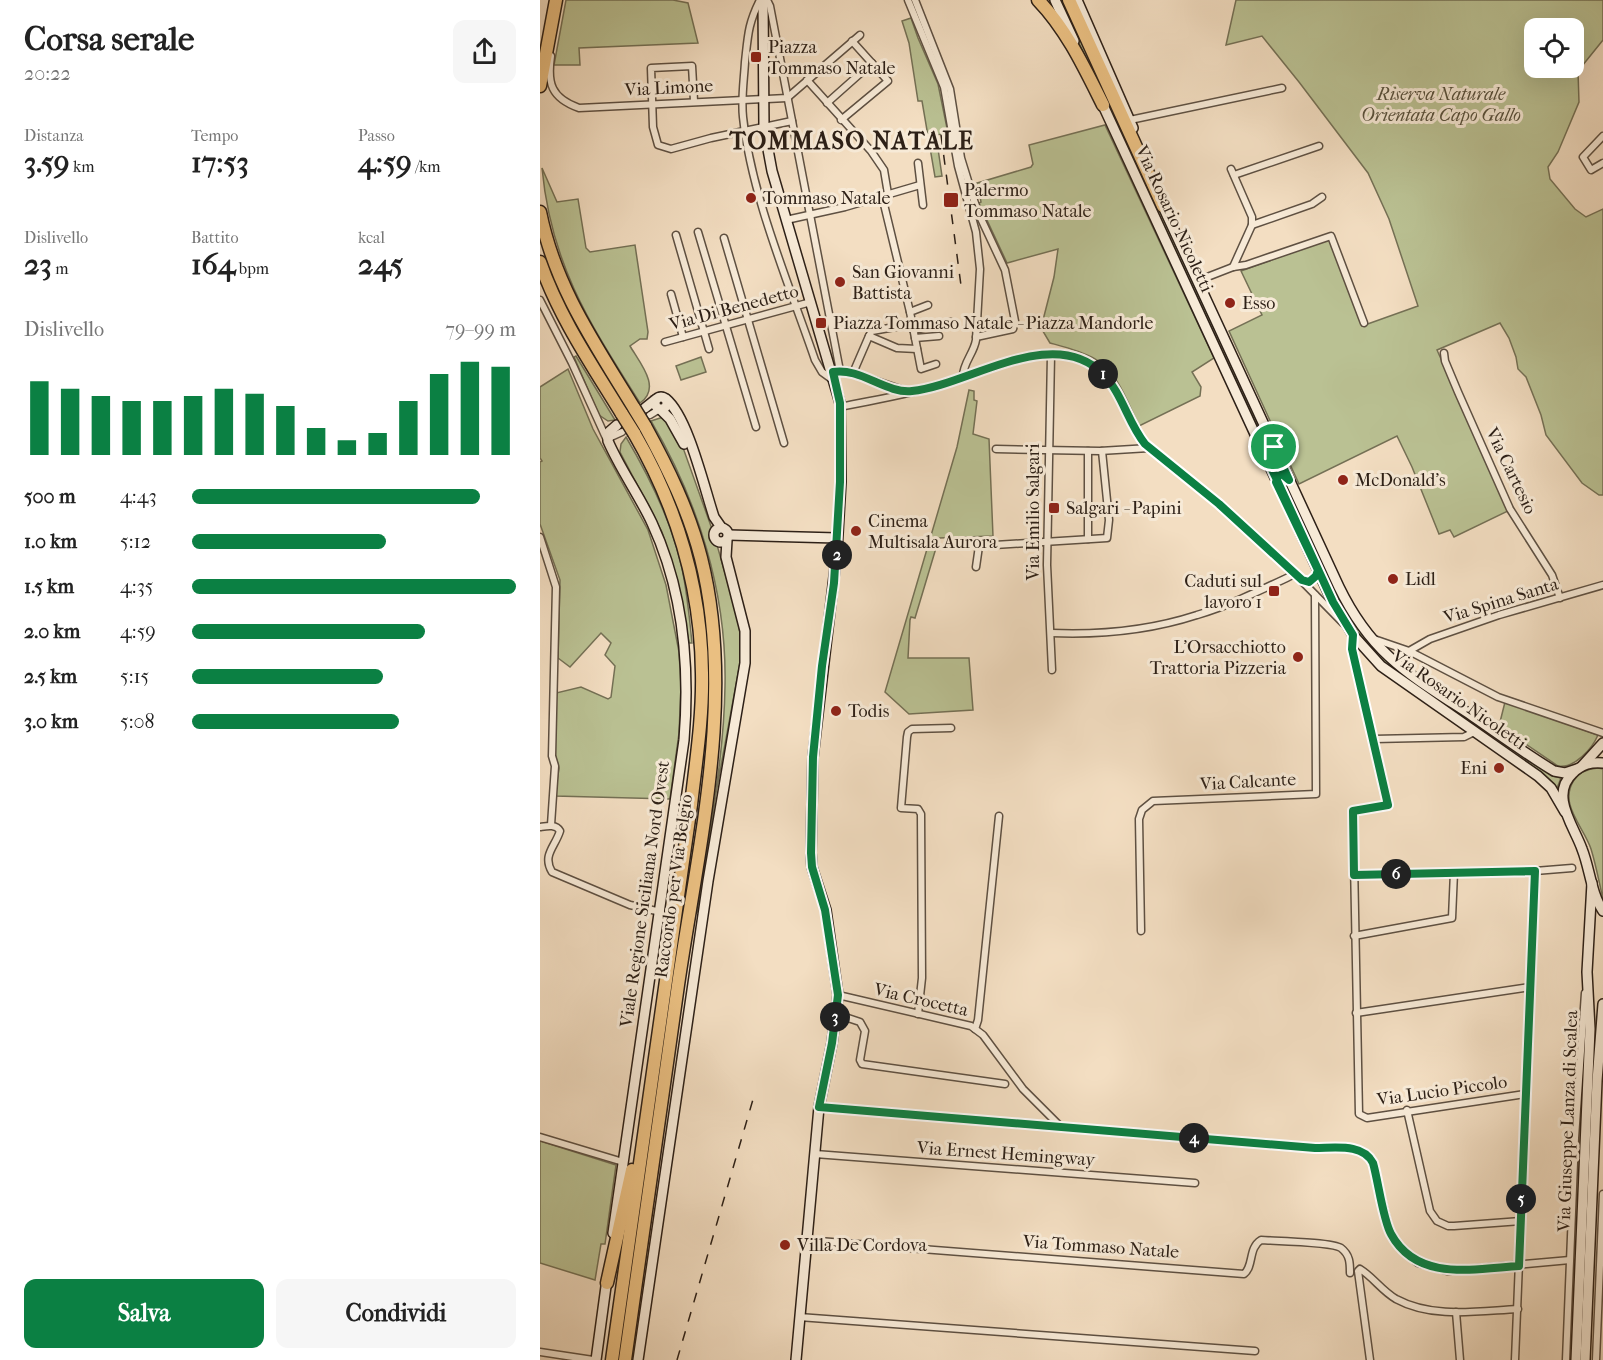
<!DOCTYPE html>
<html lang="it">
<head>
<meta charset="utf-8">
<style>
	:root { --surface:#fff; --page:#f6f6f6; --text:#222; --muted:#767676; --accent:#0b8043 }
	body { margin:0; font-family:"IM FELL French Canon",serif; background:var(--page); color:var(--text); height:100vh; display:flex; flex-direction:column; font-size:22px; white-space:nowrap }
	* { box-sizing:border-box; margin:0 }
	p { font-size:20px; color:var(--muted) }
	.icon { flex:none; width:33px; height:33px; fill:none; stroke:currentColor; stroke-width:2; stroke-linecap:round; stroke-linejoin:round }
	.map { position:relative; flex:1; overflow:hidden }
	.side { display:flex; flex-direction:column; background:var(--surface); width:540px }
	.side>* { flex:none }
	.buttons { position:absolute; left:984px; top:18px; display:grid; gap:12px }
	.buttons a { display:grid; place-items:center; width:60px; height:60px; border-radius:12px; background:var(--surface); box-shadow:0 6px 24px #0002; font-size:30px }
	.pin { position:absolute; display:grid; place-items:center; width:51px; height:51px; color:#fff; margin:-26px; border:3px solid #fff; border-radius:50%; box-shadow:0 2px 6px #0007 }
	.km { position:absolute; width:30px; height:30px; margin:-15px; border-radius:50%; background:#222; color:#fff; font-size:16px; line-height:30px; text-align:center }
	.round { display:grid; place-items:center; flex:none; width:63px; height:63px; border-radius:12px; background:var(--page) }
	.summary { display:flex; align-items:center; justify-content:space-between; height:102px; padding:0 24px }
	h1 { font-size:33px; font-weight:700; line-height:45px }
	.figures { display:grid; grid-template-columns:repeat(3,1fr); gap:9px; height:102px; padding:6px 24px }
	.figures div { display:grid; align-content:center }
	.figures b { font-size:30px; font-weight:700 }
	.figures small { font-size:16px; font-weight:400 }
	.figures p { font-size:16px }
	.chart { height:168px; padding:12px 24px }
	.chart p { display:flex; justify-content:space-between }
	.chart svg { width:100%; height:108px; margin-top:6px; stroke:var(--accent); stroke-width:6 }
	.action { display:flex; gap:12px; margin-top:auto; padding:12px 24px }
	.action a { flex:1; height:69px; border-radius:12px; background:var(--accent); color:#fff; font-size:24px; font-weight:700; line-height:69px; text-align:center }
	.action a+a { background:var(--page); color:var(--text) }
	ul { padding:0 24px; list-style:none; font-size:20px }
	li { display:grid; grid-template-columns:96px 72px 1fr; align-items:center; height:45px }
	li i { height:15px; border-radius:8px; background:var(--accent) }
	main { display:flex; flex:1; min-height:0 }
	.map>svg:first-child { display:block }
	.green { fill:#bac193; stroke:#747055; stroke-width:1.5; fill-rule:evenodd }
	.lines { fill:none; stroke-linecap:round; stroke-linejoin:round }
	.street-casing { stroke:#5e5042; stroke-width:9 }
	.secondary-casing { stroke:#2d2017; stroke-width:12 }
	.highway-casing { stroke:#2d2017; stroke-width:15 }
	.street { stroke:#f7ead7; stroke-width:6 }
	.secondary { stroke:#f7ead7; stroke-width:9 }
	.highway { stroke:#eabf81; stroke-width:12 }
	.rail { stroke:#2d2017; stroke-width:1.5; stroke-dasharray:10 10; stroke-linecap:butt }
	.highway-bridge-casing { stroke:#2d2017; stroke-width:15; stroke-linecap:butt }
	.highway-bridge { stroke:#eabf81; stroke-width:12 }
	.route-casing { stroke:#fff; stroke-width:12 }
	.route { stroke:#0b8043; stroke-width:8 }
	.poi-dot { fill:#8f2418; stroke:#f7ead7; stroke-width:2 }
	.labels { text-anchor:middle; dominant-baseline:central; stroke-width:6; stroke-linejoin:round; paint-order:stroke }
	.poi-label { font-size:18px; fill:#2d2017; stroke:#f7ead7; text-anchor:start }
	.street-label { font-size:18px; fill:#2d2017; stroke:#f7ead7 }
	.park-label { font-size:18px; font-style:italic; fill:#57503c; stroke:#f7ead7 }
	.district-label { font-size:24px; font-weight:bold; letter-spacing:1.5px; fill:#2d2017; stroke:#f7ead7 }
</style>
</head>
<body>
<main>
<section class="side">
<div class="summary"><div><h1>Corsa serale</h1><p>20:22</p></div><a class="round"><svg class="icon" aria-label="share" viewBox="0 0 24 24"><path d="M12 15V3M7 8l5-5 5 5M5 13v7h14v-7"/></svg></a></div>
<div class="figures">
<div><p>Distanza</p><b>3.59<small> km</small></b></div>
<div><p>Tempo</p><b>17:53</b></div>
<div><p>Passo</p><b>4:59<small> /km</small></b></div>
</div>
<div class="figures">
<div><p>Dislivello</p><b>23<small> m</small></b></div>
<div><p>Battito</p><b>164<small> bpm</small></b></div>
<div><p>kcal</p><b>245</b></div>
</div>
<div class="chart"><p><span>Dislivello</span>79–99 m</p>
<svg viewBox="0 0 160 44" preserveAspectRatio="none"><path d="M5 44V14M15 44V17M25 44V20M35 44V22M45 44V22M55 44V20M65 44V17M75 44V19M85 44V24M95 44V33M105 44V38M115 44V35M125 44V22M135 44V11M145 44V6M155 44V8"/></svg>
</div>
<ul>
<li><b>500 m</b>4:43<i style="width:89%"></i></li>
<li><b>1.0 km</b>5:12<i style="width:60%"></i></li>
<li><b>1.5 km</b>4:35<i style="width:100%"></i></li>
<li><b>2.0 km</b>4:59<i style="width:72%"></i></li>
<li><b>2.5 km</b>5:15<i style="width:59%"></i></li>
<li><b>3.0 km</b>5:08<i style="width:64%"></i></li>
</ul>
<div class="action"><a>Salva</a><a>Condividi</a></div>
</section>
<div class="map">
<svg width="1063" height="1360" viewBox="0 0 1063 1360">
	<rect width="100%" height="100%" fill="#f3dec2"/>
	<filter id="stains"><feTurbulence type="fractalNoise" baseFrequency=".00333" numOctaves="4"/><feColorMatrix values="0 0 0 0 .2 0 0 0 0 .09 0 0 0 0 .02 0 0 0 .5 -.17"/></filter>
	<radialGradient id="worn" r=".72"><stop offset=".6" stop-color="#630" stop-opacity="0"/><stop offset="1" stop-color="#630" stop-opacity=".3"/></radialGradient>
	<!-- green -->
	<g class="green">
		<path d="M26,0H133L148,3L158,43L39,48L40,65H14Z"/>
		<path d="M519,0H524L734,455L732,458Z"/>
		<path d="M696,0H1063V40L1038,71L1039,102L1018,152L1008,167L1010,179L1035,209L1046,217L1063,209V495H1059L1042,483L1006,435L1001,415L986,377L978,369L976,357L969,338L960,323L897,350L968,511L914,537L910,530L899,534L872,467L857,436L759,484L689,331L722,315L701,271L789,239L822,326L878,306L849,219L828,173L759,82L722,36L686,45ZM994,28H1034V68H994Z"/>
		<path d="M371,18L378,38L398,84L408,133L396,135L402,176L395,177L382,101H378L369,43L362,21Z"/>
		<path d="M565,125L674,358L652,372L661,387L660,396L599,426C588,404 578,372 555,359C542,351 525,347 510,343L501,328L514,277L518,249L467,263L439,203L441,202L439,191L434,184L491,167L493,164L489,145Z"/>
		<path d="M2,168L17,202L38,199L46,248L50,252L95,245L108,332L107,339H100L90,346C100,363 122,388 100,403C50,324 11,265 2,168Z"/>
		<path d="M36,356L75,420L68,421L59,415L34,357Z"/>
		<path d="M161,357L166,372L141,380L136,366Z"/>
		<path d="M28,369L53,429L108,530L126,585L139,652L141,686L139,733L130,799L15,796L19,768L15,754L16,693L41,687L68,699L71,697L75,666L65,655L71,643L61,633L30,667L18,658L20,580L0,524V462L2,461L0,458V387Z"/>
		<path d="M429,390L434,391V400L437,401L433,434L449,439L453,536L399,538L375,618L371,617L370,620L368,658H429L433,710L369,714L345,692L417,447Z"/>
		<path d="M120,418H125L141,442L172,529L173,538L177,545L197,615L200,633V663L176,793L159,912H157C168,837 184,761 185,686C187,592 158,501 111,421Z"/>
		<path d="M86,437C109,476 129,516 140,560C147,587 149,615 152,643H149L138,583L122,532L80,452L81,444Z"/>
		<path d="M743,478C752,492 758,509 765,524C791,581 811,635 863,674L1013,776L1021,778L1017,788L1001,772L856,674C833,655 814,633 800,606L741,479Z"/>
		<path d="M965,702L1058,735C1052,749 1034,769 1018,766L959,726Z"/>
		<path d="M1058,768L1063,769V899C1059,882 1056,865 1051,849C1044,827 1018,804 1034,780C1039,772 1048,769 1058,768Z"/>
		<path d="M0,1141L76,1165L65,1244H61L55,1280L0,1263Z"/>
	</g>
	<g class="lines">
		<defs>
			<g id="street">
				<path d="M220,0C208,24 208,35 205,62C204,80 201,99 203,117C211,195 249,284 275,360L282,372L293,380"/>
				<path d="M227,0L230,6L300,371"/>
				<path d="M368,0L404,87L418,166L436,232L440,269L436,340C434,353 423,363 423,376"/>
				<path d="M375,0L410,89L421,158L437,210L465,270L475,321L473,329L436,337"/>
				<path d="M11,56C7,83 11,98 39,108L247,98L320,35"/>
				<path d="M267,80L331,151L344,170L348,194"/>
				<path d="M154,101L152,66L111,68L113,127L118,145L131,149L171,138L252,121"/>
				<path d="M287,103L332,63"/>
				<path d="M301,120L348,81L312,41"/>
				<path d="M590,120L742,88"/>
				<path d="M1063,136L1043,157L1051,170L1063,163"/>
				<path d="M378,163L383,205"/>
				<path d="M691,169L712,217V225L693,267"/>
				<path d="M694,175L779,146"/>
				<path d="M342,196L370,312"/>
				<path d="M246,220L305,207L380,185"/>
				<path d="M712,225L772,204L782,197"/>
				<path d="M158,232L216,427"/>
				<path d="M136,235L169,349"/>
				<path d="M184,238L244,443"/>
				<path d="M657,281L693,267L706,265L791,236L824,323"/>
				<path d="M131,294L143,337"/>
				<path d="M0,300L32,363L67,440"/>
				<path d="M388,305L370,312L381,369L396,364"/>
				<path d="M373,330L411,322"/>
				<path d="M329,336L332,331L372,324"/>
				<path d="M375,338L399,336"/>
				<path d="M125,342L271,302"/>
				<path d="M904,353L905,361L918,392L970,509L1012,575L1020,598"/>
				<path d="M511,355L507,565L512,670"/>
				<path d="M299,371H307L366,391"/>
				<path d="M313,373L329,336L357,348L377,349"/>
				<path d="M300,407C333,400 367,395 399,385C444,371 511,335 556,368C580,386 586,422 605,444L679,504L747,566L803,623"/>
				<path d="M110,415L120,409"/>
				<path d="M66,434L71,437L82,432"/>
				<path d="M456,449L560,451L609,448"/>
				<path d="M0,537L16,587L12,756L15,766L11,825"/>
				<path d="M548,539V451"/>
				<path d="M436,567L439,546L567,538L569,520L562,451"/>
				<path d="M762,581C771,583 776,579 778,570"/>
				<path d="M511,633C559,635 611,630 657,615C691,605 723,589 755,574"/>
				<path d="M813,635L812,649L848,805L813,811L819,1114L827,1118L985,1094"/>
				<path d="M834,639L869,651L958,697L1063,733"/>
				<path d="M869,651L890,639L959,615L1063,585"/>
				<path d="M834,739L924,737L934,732"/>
				<path d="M0,827C7,826 16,824 20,831C15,847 2,855 12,872L90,905L121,912"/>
				<path d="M814,875L995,871L1032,868"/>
				<path d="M601,931L599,819L602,810L613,801L776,794L775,595"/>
				<path d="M814,936L912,918L914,872"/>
				<path d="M298,995L431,1026L443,1035L483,1089L521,1127"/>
				<path d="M816,1013L990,987"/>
				<path d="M296,1014L320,1022L325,1031L320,1060L322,1064L465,1084"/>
				<path d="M378,1014L382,978L381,814L378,809L361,808L367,737L368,732L372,729L411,728"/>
				<path d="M435,1029L438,1020L459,816"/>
				<path d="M279,1107L775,1148C795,1148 823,1143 833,1163L850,1233L860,1248L878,1263L907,1271L1030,1260"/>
				<path d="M867,1110L890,1211L897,1221L908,1226H914L981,1221"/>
				<path d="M0,1137L83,1162"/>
				<path d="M275,1154L655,1183"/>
				<path d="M266,1240L704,1274C714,1266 708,1248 721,1240C735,1241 793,1242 801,1248C810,1255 810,1263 810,1273"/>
				<path d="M916,1312L920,1360"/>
				<path d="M259,1317L715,1351"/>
				<path d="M0,1352L53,1360"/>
				<path d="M830,1360L818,1271L820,1269C833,1277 842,1291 856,1299C893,1319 938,1311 978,1309"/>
				<path d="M975,1360L995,871"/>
				<path d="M1026,1360L1035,1138L1045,993"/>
				<path d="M1056,1360L1063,1194"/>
			</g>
			<g id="secondary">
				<path d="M223,0L224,128L232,171L300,403L301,482L297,551L273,757L271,853L272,867L286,910L298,995L292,1043L279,1107L256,1360"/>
				<path d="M515,0L534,41"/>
				<path d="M537,0L593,128"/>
				<path d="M561,101L788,592L813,635L841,666L998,776L1011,788L1025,812"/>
				<path d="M621,202L799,587C832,655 870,675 931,715C958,734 986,754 1014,771L1025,773L1037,769"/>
				<circle cx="121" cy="403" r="6"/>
				<path d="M126,399C148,417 164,487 174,517L181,527"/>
				<path d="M105,408L115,400"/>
				<path d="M121,410L130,419L144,444"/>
				<circle cx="181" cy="535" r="7"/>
				<path d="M189,535L297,538"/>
				<path d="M1063,763C1051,762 1042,764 1033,773C1009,795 1034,826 1042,849C1050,869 1051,893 1063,911"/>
				<path d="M1043,765L1063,743"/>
				<path d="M73,1233L144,740C150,667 143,590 112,523C99,495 80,469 68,441L69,432L77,425"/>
				<path d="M56,1360L67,1279"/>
				<path d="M98,1360L168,881L205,663V631L186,557L187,540"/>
				<path d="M1036,1360L1050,1029L1047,972L1052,883"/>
				<path d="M1045,1360L1057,1081L1063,1004"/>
			</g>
			<g id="highway">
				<path d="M498,0C527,30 545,69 563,105"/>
				<path d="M529,0L623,206"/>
				<path d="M0,86L16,0"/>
				<path d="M0,212C15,287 55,344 94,408"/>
				<path d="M0,262C19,317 52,365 82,414"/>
				<path d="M67,1283L92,1170"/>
				<path d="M72,1360L151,805C156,761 163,717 162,673C161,587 137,507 94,433"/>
				<path d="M85,1360C103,1235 120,1110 138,985C158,847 196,696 161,558C149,511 128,468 105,426"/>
			</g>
		</defs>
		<!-- street casing -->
		<use href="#street" class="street-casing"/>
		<!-- secondary casing -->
		<use href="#secondary" class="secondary-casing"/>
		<!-- highway casing -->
		<use href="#highway" class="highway-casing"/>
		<!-- street -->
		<use href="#street" class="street"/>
		<!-- secondary -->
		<use href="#secondary" class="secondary"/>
		<!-- highway -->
		<use href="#highway" class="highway"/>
		<!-- rail -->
		<g class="rail">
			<path d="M401,135L422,293"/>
			<path d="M137,1360L214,1096"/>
		</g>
		<defs>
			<g id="highway-bridge">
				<path d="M94,408L105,426"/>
				<path d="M82,414L94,433"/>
			</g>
		</defs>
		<!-- highway-bridge casing -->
		<use href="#highway-bridge" class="highway-bridge-casing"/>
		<!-- highway-bridge -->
		<use href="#highway-bridge" class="highway-bridge"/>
	</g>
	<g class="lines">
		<defs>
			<path id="route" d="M734,447L749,480L742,474L738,476L736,482L778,570L776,576L769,582L762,580L679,504L605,444C588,423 582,393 563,374C513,323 427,386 372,391C346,394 320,367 293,372L300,403V482L294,583L282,666L273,757L271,853L272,867L285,910L298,995L292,1043L279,1107L775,1148C795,1148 823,1143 833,1163C838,1180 843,1220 851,1234C877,1282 934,1269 979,1266L995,871L814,875L813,811L848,805L812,649L813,635L793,602L724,452L728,458L735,460L736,458L734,447"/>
		</defs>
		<!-- route casing -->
		<use href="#route" class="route-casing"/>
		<!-- route -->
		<use href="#route" class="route"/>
	</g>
	<!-- markers -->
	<g class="poi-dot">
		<rect x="210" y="51" width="12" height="12" rx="3"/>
		<circle cx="211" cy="198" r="6"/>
		<rect x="403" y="192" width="16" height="16" rx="3"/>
		<circle cx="300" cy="282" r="6"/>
		<circle cx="690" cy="303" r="6"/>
		<rect x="275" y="317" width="12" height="12" rx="3"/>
		<circle cx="803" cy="480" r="6"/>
		<rect x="508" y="502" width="12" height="12" rx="3"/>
		<circle cx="316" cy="531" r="6"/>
		<circle cx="853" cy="579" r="6"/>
		<rect x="728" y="585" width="12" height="12" rx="3"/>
		<circle cx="758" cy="657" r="6"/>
		<circle cx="296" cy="711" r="6"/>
		<circle cx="959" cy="768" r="6"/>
		<circle cx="245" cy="1245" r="6"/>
	</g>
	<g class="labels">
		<!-- poi labels -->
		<g class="poi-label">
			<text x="228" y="47">Piazza<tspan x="228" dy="21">Tommaso Natale</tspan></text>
			<text x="424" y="190">Palermo<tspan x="424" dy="21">Tommaso Natale</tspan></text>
			<text x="223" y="198">Tommaso Natale</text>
			<text x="312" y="272">San Giovanni<tspan x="312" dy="21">Battista</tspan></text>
			<text x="702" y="303">Esso</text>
			<text x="293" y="323">Piazza Tommaso Natale - Piazza Mandorle</text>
			<text x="815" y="480">McDonald's</text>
			<text x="526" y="508">Salgari - Papini</text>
			<text x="328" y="521">Cinema<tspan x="328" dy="21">Multisala Aurora</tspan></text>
			<text x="865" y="579">Lidl</text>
			<text x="722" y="581" text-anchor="end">Caduti sul<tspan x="722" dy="21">lavoro 1</tspan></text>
			<text x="746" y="647" text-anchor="end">L'Orsacchiotto<tspan x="746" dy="21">Trattoria Pizzeria</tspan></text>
			<text x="308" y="711">Todis</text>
			<text x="947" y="768" text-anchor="end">Eni</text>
			<text x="257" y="1245">Villa De Cordova</text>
		</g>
		<!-- street labels -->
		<g class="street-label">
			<text transform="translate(129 88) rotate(-3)">Via Limone</text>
			<text transform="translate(634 219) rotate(65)">Via Rosario Nicoletti</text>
			<text transform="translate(194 308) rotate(-15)">Via Di Benedetto</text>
			<text transform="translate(971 471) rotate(64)">Via Cartesio</text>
			<text transform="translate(493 512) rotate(-90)">Via Emilio Salgari</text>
			<text transform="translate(961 601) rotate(-17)">Via Spina Santa</text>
			<text transform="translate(919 700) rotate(35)">Via Rosario Nicoletti</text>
			<text transform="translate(708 782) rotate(-3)">Via Calcante</text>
			<text transform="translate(134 886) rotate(-82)">Raccordo per Via Belgio</text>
			<text transform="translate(105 894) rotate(-82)">Viale Regione Siciliana Nord Ovest</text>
			<text transform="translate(381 1000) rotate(13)">Via Crocetta</text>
			<text transform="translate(902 1091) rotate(-8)">Via Lucio Piccolo</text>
			<text transform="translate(1028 1121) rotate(-88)">Via Giuseppe Lanza di Scalea</text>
			<text transform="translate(466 1154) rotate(4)">Via Ernest Hemingway</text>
			<text transform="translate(561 1247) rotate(4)">Via Tommaso Natale</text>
		</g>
		<!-- park labels -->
		<g class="park-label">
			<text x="901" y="94">Riserva Naturale<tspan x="901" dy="21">Orientata Capo Gallo</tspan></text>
		</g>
		<!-- district labels -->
		<g class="district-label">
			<text x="312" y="141">TOMMASO NATALE</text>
		</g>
	</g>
	<rect width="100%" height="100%" filter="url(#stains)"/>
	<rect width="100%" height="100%" fill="url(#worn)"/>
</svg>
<div class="buttons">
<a><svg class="icon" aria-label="locate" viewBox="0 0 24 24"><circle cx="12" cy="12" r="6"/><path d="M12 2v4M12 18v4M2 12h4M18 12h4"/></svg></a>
</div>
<div class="pin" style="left:734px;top:447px;background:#1e9e55"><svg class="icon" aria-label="arrive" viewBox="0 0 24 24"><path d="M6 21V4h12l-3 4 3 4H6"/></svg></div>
<b class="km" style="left:563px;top:374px">1</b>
<b class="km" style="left:297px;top:555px">2</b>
<b class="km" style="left:295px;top:1017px">3</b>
<b class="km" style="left:654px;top:1138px">4</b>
<b class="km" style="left:981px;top:1199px">5</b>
<b class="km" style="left:856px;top:874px">6</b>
</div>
</main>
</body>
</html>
